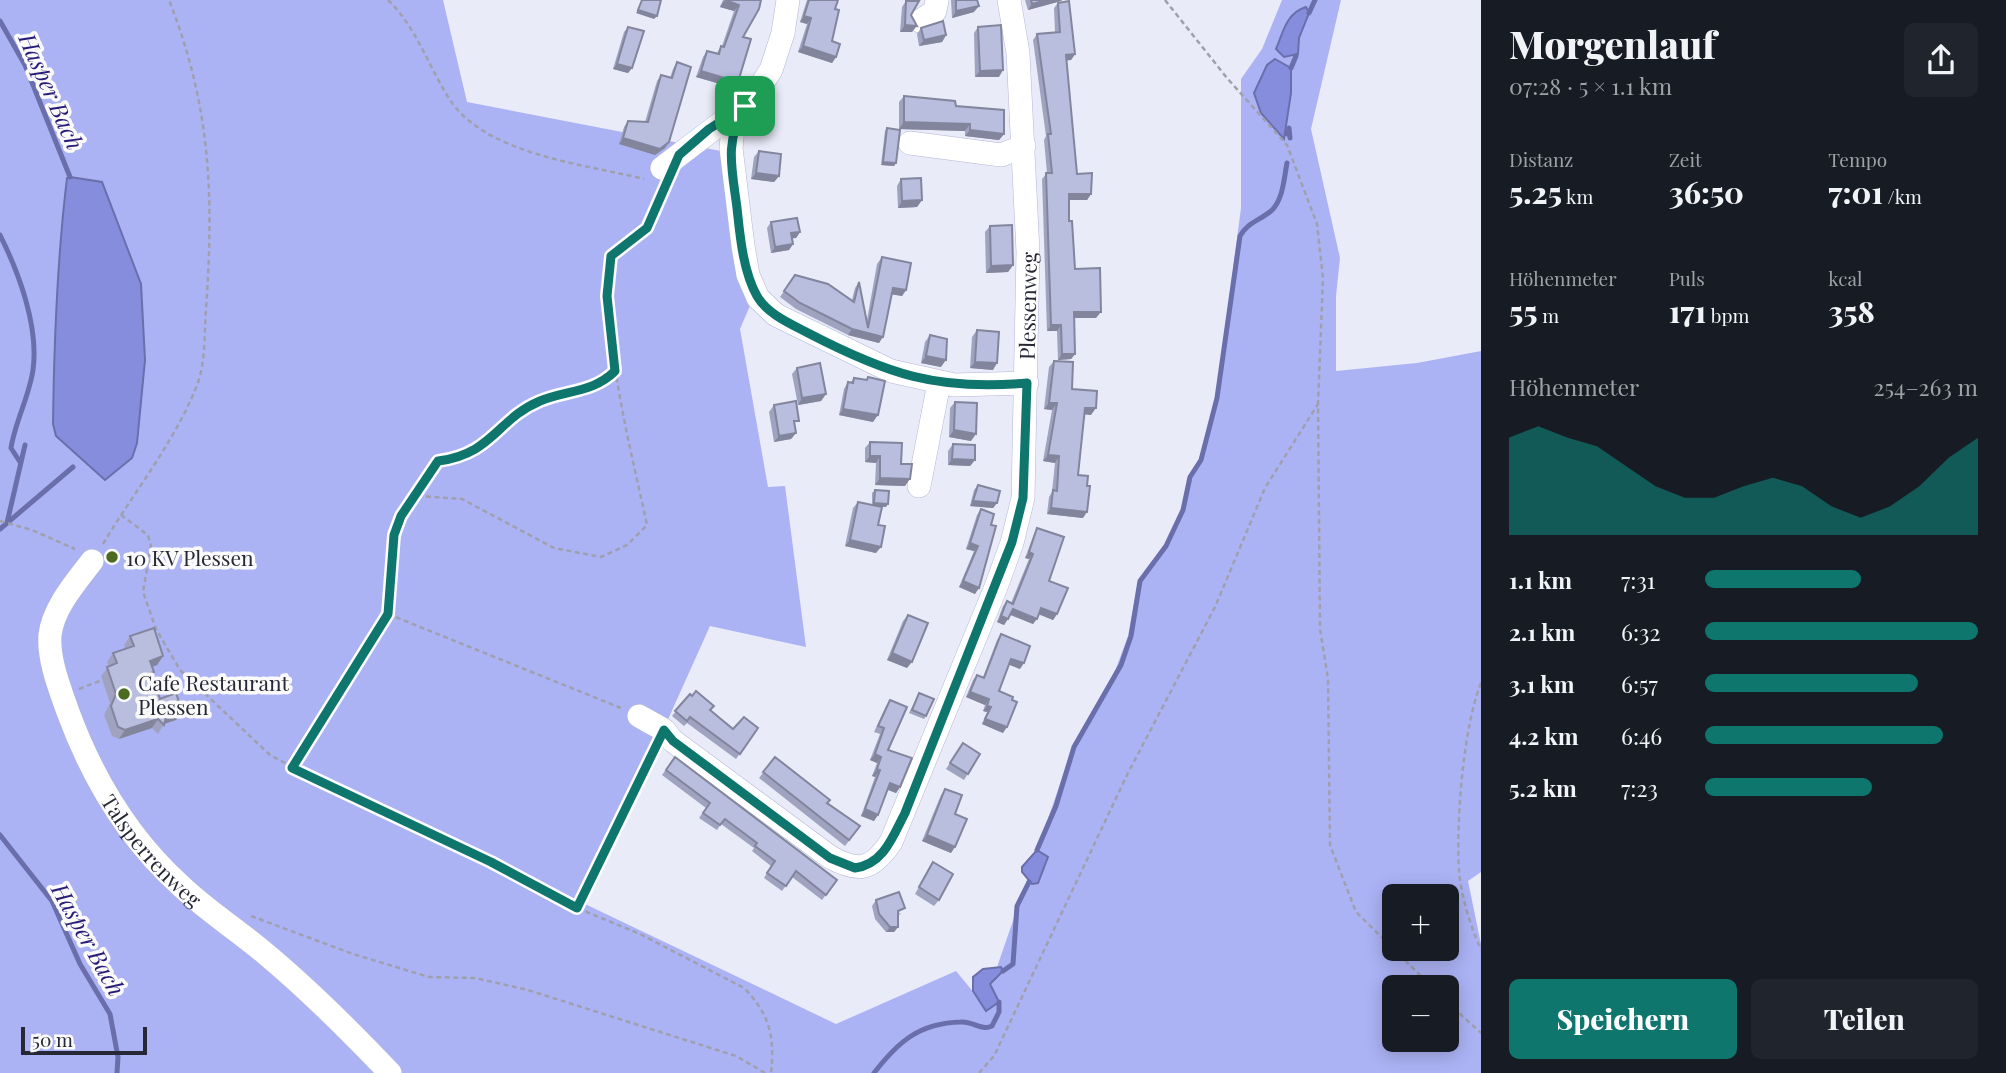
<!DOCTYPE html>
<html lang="de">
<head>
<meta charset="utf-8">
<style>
	:root { --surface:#171b24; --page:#20242c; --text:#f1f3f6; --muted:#9ea1a6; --accent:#0f766e }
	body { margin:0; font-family:"Playfair Display",serif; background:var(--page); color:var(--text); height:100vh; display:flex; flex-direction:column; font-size:26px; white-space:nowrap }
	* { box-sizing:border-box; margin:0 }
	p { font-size:23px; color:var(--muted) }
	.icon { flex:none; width:38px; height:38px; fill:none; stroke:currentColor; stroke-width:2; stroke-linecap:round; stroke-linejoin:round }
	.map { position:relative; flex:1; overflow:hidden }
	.details { display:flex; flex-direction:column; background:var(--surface); width:525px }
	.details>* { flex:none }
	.tools { position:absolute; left:1382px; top:884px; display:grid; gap:14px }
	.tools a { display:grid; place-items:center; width:77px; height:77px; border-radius:10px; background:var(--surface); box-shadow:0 4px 18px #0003; font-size:35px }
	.scale { position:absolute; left:21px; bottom:18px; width:126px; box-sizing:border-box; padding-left:7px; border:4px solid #272835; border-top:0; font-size:19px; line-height:24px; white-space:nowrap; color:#272835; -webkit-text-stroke:5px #fafafa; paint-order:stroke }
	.pin { position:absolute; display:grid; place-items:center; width:60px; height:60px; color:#fff; margin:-30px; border-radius:14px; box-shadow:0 4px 10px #0006 }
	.round { display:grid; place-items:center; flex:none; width:74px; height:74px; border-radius:10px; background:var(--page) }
	.head { display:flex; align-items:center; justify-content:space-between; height:119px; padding:0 28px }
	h1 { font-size:38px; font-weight:800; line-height:52px }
	.stats { display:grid; grid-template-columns:repeat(3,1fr); gap:10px; height:119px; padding:7px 28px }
	.stats div { display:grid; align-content:center }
	.stats b { font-size:30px; font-weight:800 }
	.stats small { font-size:19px; font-weight:400 }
	.stats p { font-size:19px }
	.chart { height:196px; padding:14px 28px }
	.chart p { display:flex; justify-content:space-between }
	.chart svg { width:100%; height:126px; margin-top:7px; fill:var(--accent); opacity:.7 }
	.action { display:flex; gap:14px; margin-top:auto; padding:14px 28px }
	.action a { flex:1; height:80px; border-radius:10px; background:var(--accent); color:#fff; font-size:28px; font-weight:800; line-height:80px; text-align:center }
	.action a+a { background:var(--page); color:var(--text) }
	ul { padding:0 28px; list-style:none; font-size:23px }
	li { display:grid; grid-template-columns:112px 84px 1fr; align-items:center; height:52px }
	li i { height:18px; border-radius:9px; background:var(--accent) }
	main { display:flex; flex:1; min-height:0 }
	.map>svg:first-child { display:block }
	.forest { fill:#acb3f5; fill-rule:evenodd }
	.water { fill:#878ddd; stroke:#6a6fab; stroke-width:2 }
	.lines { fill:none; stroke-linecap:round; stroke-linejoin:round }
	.stream { stroke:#6a6fab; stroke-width:5 }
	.minor-casing { stroke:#b2b7d8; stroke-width:24 }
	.path { stroke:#9fa0ae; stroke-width:2.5; stroke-dasharray:5 3.5; stroke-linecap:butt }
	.minor { stroke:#fff; stroke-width:23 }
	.wall { fill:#9fa3c0 }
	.shaded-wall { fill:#82859c }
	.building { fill:#b9bedf; stroke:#82859c; stroke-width:2 }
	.route-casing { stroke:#fff; stroke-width:14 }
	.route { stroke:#0f766e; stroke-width:9 }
	.poi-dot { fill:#4c6b21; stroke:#fafafa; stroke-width:2.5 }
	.labels { text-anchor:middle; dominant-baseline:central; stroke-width:7; stroke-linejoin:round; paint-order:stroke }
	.street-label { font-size:21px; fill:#272835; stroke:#fafafa }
	.poi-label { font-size:21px; fill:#272835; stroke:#fafafa; text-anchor:start }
	.water-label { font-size:23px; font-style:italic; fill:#281c78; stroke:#fafafa }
</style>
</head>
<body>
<main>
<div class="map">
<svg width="1481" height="1073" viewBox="0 0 1481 1073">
	<rect width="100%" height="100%" fill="#e9ebf9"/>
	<!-- forest -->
	<path class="forest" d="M0,0H443L467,102L726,152L752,301L740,329L768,487L785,486L806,647L710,626L585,904L836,1024L956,971L984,1005L1073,746L1111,682L1128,636L1138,582L1165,545L1182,509L1190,476L1199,460L1216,399L1241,208V79L1262,49L1282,0H1341L1311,129L1340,258L1336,296V371L1417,363L1481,351V872L1468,881L1481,944V1073H0ZM1395,896H1447V948H1395ZM1395,987H1447V1040H1395Z"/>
	<!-- water -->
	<g class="water">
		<path d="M1306,7L1309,13L1299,38L1298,54L1284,57L1276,49C1283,33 1286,13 1306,7Z"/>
		<path d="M1275,59L1291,68V93L1284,139L1261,113L1254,93L1267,65Z"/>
		<path d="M70,177L102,182L141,284L145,360L137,443L132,458L105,480L56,436L53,424C54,342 57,260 67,178Z"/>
		<path d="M1037,850L1048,857L1038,883L1032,884L1022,872V867Z"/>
		<path d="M1001,967L1003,971L990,984L999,1002L986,1011L973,991V977L983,969Z"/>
	</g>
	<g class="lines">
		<!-- stream -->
		<g class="stream">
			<path d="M1309,13L1315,0"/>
			<path d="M0,21L25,65L70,177"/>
			<path d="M1291,68L1296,56"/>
			<path d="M1287,134L1289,128L1290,138"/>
			<path d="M0,235C19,273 39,327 33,370C29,397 15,422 11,448L20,462"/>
			<path d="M7,523L25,445"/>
			<path d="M0,529L73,467"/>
			<path d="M0,835L52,901L80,964L110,1014L118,1057L117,1073"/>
			<path d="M1037,850L1056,806L1074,747L1121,665L1131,636L1140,581L1166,546L1183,510L1190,477L1201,460L1217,398L1240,236C1248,222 1259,221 1271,211C1283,201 1284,178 1287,163"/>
			<path d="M1003,971L1013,964L1017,906L1029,882"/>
			<path d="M874,1073C898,1042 919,1023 961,1022C973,1021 981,1031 992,1026L999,1012V1002"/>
		</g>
		<defs>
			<g id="minor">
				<path d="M788,0L783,33L771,70L733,128L731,148L743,246L748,275L758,298L776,315L891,371L954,385L1027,383"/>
				<path d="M920,21L935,11L937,0"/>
				<path d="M910,143L1001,155L1024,146"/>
				<path d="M662,168L742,107"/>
				<path d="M919,486L939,383"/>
				<path id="s1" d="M92,561C76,582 53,608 50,635C48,660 60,689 68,712C92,777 128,838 180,885C207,911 239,931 267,955C310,991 352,1033 390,1073"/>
				<path id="s2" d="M639,716L664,730L673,741L830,857C859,873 872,870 891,842L996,587L1012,543L1023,498L1028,252L1018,53L1009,0"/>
			</g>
		</defs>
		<!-- minor casing -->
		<use href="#minor" class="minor-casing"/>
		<!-- path -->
		<g class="path">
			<path d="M388,0C417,28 428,66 450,100C487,155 584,164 644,179"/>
			<path d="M1165,0L1227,78L1287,145L1317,224L1323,278L1318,404L1320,629L1328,679L1330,845L1356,912L1432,987"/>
			<path d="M407,507L438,461C493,454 497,419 540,401C566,390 593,394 615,371"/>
			<path d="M121,515L148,535L151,546L143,592L156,629L180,670L270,755L353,799L491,862L577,908L640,934L744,988C770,1014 775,1038 771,1073"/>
			<path d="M0,521L32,530L75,549"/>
			<path d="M103,544C134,492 173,444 196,388C206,364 204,335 206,309C214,196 211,107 169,0"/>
			<path d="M388,614L621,708"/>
			<path d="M1481,683C1463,728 1456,822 1459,871C1461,896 1471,928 1481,950"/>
			<path d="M79,689L102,680"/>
			<path d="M292,768L388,614L394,535L401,516L420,496L462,499L554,548L601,557L627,545L647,525C628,436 603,347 611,256L647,228L665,187"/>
			<path d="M577,908L654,750"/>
			<path d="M251,916L353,954L429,977L475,978L528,990L736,1056L765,1073"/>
			<path d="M1447,1002L1481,1033"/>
			<path d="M979,1073L994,1056L1127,775L1215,607L1265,488L1318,404"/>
		</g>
		<!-- minor -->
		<use href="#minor" class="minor"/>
	</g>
	<!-- wall -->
	<g class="wall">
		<path d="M723,0H761L743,37L738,82L734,88L696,77L703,57L707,51L717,53L721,46H722L734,11L720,7Z"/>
		<path d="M807,0H838L835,9L832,41L836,57L832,63L798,52L807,24L800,22Z"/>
		<path d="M951,0H977L974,12L952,18Z"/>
		<path d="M1025,0H1062L1061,1L1028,10Z"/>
		<path d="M906,1L911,15L912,32H900L902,7Z"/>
		<path d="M1058,3L1075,54L1071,60H1066L1077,174L1091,194L1087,200H1069V221L1075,269L1096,318H1074L1075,354L1071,359L1058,360L1057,331H1047L1042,179L1047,173L1044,140L1046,136L1033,40L1037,34L1055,32L1054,8Z"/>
		<path d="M628,27L632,68L628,73L613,69L624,32Z"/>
		<path d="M978,27L999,77H975L974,33Z"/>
		<path d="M921,28L946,35L942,42L919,46L917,34Z"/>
		<path d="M677,62L669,142L665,148L655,155L619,144L624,127L628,121L645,122L657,81L661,75L670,78L673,69Z"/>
		<path d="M904,96L956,106L1004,134L999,140L965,136V131L899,129V102Z"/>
		<path d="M887,128L896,163L894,166L881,165L885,131Z"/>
		<path d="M759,151L779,176L774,182L751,179L754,157Z"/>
		<path d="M901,179L922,200L917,207L898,208L897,186Z"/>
		<path d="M771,222L800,232L796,238H792L793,244L789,250L771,253L767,228Z"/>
		<path d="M990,226L1013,265L1008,272L986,273L985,232Z"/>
		<path d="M882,257L906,290L902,296L892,294L879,343L848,335L796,309L780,297L795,275L852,300L855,288L859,282L867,320L877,264Z"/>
		<path d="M977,330L993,370L970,368L972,337Z"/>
		<path d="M930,335L941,367L921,363L925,342Z"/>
		<path d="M1054,361L1072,389L1091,415L1084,414L1078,475L1083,518L1047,514L1049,497L1052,492L1055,463L1043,461L1052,410L1044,409L1049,367Z"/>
		<path d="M797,368L826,394L821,401L798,405L792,374Z"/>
		<path d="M868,377L873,422L839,415L844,389L848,382H851L854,378L866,380Z"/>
		<path d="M955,402L971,441L949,437L950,408Z"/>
		<path d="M774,405L796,433L791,439L774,442L769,412Z"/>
		<path d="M870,442L901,464L905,486L875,485L876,463L865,462V448Z"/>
		<path d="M953,444L975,460L970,466L948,465V451Z"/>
		<path d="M978,485L997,503L993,508L970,506L974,490Z"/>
		<path d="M875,490L886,507H881L878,525L876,553L845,546L853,508L858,502L872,505V493Z"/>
		<path d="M981,509L991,525L975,594L959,587L974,551L966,549L977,515Z"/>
		<path d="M1037,528L1057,614L1053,620L1039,614L1033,624L1010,615L1004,625L997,622L1003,606L1007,601L1011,603L1029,559L1025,558L1034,534Z"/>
		<path d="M908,615L907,668L887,660L903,621Z"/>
		<path d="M1001,634L1020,669L1009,664L999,691L1003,733L982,724L987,712L983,711L985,705L966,697L973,680L977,675L983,677L997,640Z"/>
		<path d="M130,636L163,656L157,665L152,667L154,672L152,675L160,699L182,711L176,720L164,724L158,734L152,728L119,739L112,736L104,715L110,703L101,676L109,666L107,662L113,653L125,649L124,645Z"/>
		<path d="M919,693L926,716L924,719L909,713Z"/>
		<path d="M690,694L733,729L758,728L736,759L687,723L684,726L672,716Z"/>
		<path d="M890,700L888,750L900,787L896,793L888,790L874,821L861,816L875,777L872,776L877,763L870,760L880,734L874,732L886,706Z"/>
		<path d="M963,743L980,754L964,780L946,769Z"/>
		<path d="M675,757L837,880L822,900L792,877L782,891L764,878L771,866L752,851L754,848L721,824L717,830L699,818L706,808L662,775Z"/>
		<path d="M775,757L827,803L860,826L845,846L759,778Z"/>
		<path d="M945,789L955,814L951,853L922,841L941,795Z"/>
		<path d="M933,862L939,900L934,906L915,894Z"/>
		<path d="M876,900L901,914L898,915V927L894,932H886L875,919L872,906Z"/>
	</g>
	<!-- shaded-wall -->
	<g class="shaded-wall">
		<path d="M1047,0H1062L1061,1L1028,10L1032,4Z"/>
		<path d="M724,1L739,5L734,11L720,7Z"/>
		<path d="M979,6L974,12L952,18L956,11Z"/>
		<path d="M638,10L657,16L654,19L636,13Z"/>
		<path d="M804,16L811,18L807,24L800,22Z"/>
		<path d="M905,25L917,26L912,32H900Z"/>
		<path d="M946,35L942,42L919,46L924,40Z"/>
		<path d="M803,46L836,57L832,63L798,52Z"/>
		<path d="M1075,54L1071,60L1062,61L1066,55Z"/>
		<path d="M617,64L632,68L628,73L613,69Z"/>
		<path d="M1003,70L999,77H975L980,71Z"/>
		<path d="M701,71L738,82L734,88L696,77Z"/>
		<path d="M904,122L970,124L965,131L899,129Z"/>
		<path d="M970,130L1004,134L999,140L965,136Z"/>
		<path d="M623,138L669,142L665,148L655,155L619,144Z"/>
		<path d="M883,162L896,163L894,166L881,165Z"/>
		<path d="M756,173L779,176L774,182L751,179Z"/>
		<path d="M1069,194H1091L1087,200H1065Z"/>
		<path d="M922,200L917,207L898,208L902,201Z"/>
		<path d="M800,232L796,238L787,239L791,233Z"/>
		<path d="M793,244L789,250L771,253L775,247Z"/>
		<path d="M1013,265L1008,272L986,273L991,266Z"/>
		<path d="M893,288L906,290L902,296L889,294Z"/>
		<path d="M1074,312H1101L1096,318H1070Z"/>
		<path d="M1051,325H1061L1057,331H1047Z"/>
		<path d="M852,329L883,337L879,343L848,335Z"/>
		<path d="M1062,354H1075L1071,359L1058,360Z"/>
		<path d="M926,356L946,360L941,367L921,363Z"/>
		<path d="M975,362L997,363L993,370L970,368Z"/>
		<path d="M826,394L821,401L798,405L802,398Z"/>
		<path d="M1049,403H1057L1052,410L1044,409Z"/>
		<path d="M1085,408H1096L1091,415L1081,414Z"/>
		<path d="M843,409L878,415L873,422L839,415Z"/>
		<path d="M954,430L976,434L971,441L949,437Z"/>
		<path d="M796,433L791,439L774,442L779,436Z"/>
		<path d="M1048,455L1059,456L1055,463L1043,461Z"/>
		<path d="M870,456H880L876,463L865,462Z"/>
		<path d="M952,459L975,460L970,466L948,465Z"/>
		<path d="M880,478L910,479L905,486L875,485Z"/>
		<path d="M973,501L997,503L993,508L970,506Z"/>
		<path d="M874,503L888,504L886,507L872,506Z"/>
		<path d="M1051,508L1087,512L1083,518L1047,514Z"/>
		<path d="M850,540L881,547L876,553L845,546Z"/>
		<path d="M970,543L978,546L974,551L966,549Z"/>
		<path d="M1029,552L1033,554L1029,559L1025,558Z"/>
		<path d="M963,581L979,588L975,594L959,587Z"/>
		<path d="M1041,608L1057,614L1053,620L1038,614Z"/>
		<path d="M1013,609L1037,619L1033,624L1009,614Z"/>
		<path d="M1001,616L1008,619L1004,625L997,622Z"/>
		<path d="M892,653L912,662L907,668L887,660Z"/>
		<path d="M163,656L157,665L144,670L150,661Z"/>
		<path d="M1011,659L1024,663L1020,669L1007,664Z"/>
		<path d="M970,692L989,699L985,705L966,697Z"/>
		<path d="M987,706L991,707L987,712L983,711Z"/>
		<path d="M182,711L176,720L164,724L166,717Z"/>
		<path d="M158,719L152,728L119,739L125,730Z"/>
		<path d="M985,719L1007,727L1003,733L982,724Z"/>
		<path d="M875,754L881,757L877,763L870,760Z"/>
		<path d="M877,769L880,770L875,777L872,776Z"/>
		<path d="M890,783L900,787L896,793L886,789Z"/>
		<path d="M865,809L878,815L874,821L861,816Z"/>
		<path d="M927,835L955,847L951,853L922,841Z"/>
		<path d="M890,927H898L894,932H886Z"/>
	</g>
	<!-- building -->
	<g class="building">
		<path d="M642,0H661L657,16L638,10Z"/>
		<path d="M725,0H761L759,9L743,37L751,39L738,82L701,71L707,51L719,54L721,46L724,47L739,5Z"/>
		<path d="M809,0H838L835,9L839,10L832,41L840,44L836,57L803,46L811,18L804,16Z"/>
		<path d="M956,0H977L979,6L956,11Z"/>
		<path d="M1031,0H1047L1032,4Z"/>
		<path d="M906,1H919L911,15L917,26L905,25Z"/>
		<path d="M1069,1L1075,54L1066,55L1077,174L1092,173L1091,194H1069V221H1072L1075,269L1100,268L1101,312H1074L1075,354H1062L1061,325H1051L1046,173H1052L1048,134H1051L1037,34L1060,32L1058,3Z"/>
		<path d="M943,21L946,35L924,40L921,28Z"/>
		<path d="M1001,25L1003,70L980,71L978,27Z"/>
		<path d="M628,27L644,31L632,68L617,64Z"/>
		<path d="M677,62L691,67L669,142L660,149L623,138L628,121L648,122L661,75L672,78Z"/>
		<path d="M904,96L955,101L956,106L1004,110V134L970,130V124L904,122Z"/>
		<path d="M887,128L900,130L896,163L883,162Z"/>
		<path d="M759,151L781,154L779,176L756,173Z"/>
		<path d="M921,178L922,200L902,201L901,179Z"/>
		<path d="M797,218L800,232L791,233L793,244L775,247L771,222Z"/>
		<path d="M1012,225L1013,265L991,266L990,226Z"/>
		<path d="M882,257L911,263L906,290L893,288L883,337L852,329L800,303L784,291L795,275L828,284L854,302L859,282L868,328Z"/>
		<path d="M977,330L999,332L997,363L975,362Z"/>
		<path d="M930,335L947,339L946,360L926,356Z"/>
		<path d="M1054,361L1073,362L1072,389L1097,391L1096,408H1085L1078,475L1088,476L1087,486H1090L1087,512L1051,508L1053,490L1057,491L1059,456L1048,455L1057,403H1049Z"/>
		<path d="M820,363L826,394L802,398L797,368Z"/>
		<path d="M868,377L885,381L878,415L843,409L848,382L853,383L854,378L867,380Z"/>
		<path d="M796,401L799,421H794L796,433L779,436L774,405Z"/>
		<path d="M955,402L977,403L976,434L954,430Z"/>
		<path d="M870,442L902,443L901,464H912L910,479L880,478V456H870Z"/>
		<path d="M953,444L975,445V460L952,459Z"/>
		<path d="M978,485L1000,491L997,503L973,501Z"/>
		<path d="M875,490L889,491L888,504L874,503Z"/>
		<path d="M858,502L882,507L878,525L885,526L881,547L850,540Z"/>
		<path d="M981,509L994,514L991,525L996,526L979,588L963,581L978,546L970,543Z"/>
		<path d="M1037,528L1064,537L1049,581L1068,588L1057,614L1041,608L1037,619L1013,609L1008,619L1001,616L1007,601L1013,604L1033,554L1029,552Z"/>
		<path d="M908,615L928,623L912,662L892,653Z"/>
		<path d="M154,628L163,656L150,661L154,672L151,673L160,699L176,693L182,711L166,717L164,725L158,719L125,730L118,727L111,706L116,694L107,667L117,663L113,653L134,646L130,636Z"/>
		<path d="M1001,634L1030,646L1024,663L1011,659L999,691L1013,697L1012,700L1017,702L1007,727L985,719L991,707L987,706L989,699L970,692L977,675L984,678Z"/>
		<path d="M696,691L714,706L710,710L733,729L744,717L758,728L740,754L690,717L687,721L675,711L690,694L692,696Z"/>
		<path d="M919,693L934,699L926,716L912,710Z"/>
		<path d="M890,700L907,707L888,750L912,758L900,787L890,783L878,815L865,809L880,770L877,769L881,757L875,754L884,728L878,726Z"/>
		<path d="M963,743L980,754L968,774L950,763Z"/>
		<path d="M675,757L837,880L826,895L796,871L786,886L767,873L775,861L755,846L757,843L725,819L720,825L703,813L710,803L666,770Z"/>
		<path d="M775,757L830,800L827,803L860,826L849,840L763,772Z"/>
		<path d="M945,789L962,795L955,814L967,819L955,847L927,835Z"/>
		<path d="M933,862L953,874L939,900L919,887Z"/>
		<path d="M899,892L905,908L898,911V927H890L879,914L876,900Z"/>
	</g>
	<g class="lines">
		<defs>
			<path id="route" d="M745,106C724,143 732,168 737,208C740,236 743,271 757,296C767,314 791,324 808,333C887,374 937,391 1027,383L1023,498L1012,542L905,813C893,836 884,864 855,868L830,858L673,741L664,730L577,908L491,862L292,768L388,614L394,535L401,516L438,461C493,454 497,419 540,401C566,390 593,393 615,371L607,296L611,256L647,228L679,155L709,129Z"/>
		</defs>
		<!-- route casing -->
		<use href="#route" class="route-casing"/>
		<!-- route -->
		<use href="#route" class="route"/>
	</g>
	<!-- markers -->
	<g class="poi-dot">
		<circle cx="112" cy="557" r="7"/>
		<circle cx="124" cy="694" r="7"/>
	</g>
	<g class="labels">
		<!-- street labels -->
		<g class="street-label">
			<text stroke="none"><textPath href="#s2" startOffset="872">Plessenweg</textPath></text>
			<text stroke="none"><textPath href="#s1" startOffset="329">Talsperrenweg</textPath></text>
		</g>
		<!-- poi labels -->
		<g class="poi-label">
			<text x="126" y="557">10 KV Plessen</text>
			<text x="138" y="682">Cafe Restaurant<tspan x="138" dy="24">Plessen</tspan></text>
		</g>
		<!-- water labels -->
		<g class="water-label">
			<text transform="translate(52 91) rotate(66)">Hasper Bach</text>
			<text transform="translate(89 939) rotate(61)">Hasper Bach</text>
		</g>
	</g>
</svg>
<div class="tools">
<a>+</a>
<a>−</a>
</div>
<div class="scale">50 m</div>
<div class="pin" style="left:745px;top:106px;background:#1e9e55"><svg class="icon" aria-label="arrive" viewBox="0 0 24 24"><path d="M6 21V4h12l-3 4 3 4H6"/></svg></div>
</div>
<section class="details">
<div class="head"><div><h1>Morgenlauf</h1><p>07:28 · 5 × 1.1 km</p></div><a class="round"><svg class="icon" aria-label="share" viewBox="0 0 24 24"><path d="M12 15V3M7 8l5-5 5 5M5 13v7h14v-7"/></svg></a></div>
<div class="stats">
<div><p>Distanz</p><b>5.25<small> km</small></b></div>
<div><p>Zeit</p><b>36:50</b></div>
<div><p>Tempo</p><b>7:01<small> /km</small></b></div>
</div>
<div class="stats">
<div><p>Höhenmeter</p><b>55<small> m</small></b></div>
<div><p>Puls</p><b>171<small> bpm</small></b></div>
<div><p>kcal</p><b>358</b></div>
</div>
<div class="chart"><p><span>Höhenmeter</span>254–263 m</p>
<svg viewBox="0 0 160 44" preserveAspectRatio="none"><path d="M0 44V10L10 6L20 10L30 13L40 20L50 27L60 31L70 31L80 27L90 24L100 27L110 34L120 38L130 34L140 27L150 17L160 10V44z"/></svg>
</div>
<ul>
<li><b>1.1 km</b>7:31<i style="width:57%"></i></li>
<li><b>2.1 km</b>6:32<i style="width:100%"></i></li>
<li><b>3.1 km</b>6:57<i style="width:78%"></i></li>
<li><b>4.2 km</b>6:46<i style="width:87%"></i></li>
<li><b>5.2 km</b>7:23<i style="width:61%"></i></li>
</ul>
<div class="action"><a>Speichern</a><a>Teilen</a></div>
</section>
</main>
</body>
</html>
